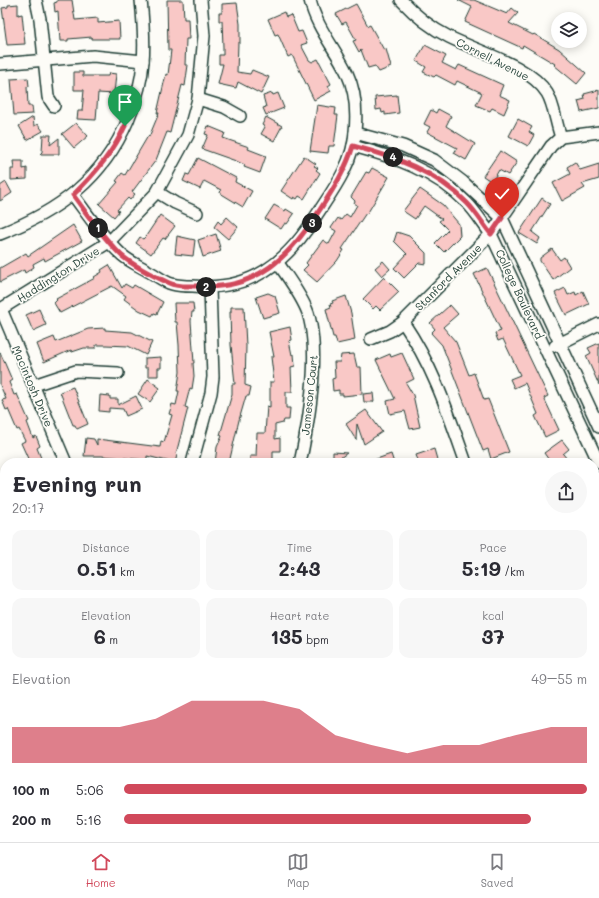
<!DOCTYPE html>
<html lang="en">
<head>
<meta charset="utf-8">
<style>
	:root { --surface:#fff; --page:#f7f7f7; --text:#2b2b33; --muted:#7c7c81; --line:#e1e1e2; --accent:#d1495b }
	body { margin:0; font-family:Mali,sans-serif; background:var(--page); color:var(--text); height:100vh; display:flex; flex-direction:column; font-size:15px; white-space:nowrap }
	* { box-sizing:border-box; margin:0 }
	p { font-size:13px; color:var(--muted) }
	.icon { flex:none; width:22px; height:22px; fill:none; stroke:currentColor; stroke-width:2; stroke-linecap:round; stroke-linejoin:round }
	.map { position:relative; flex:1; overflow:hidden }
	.side { position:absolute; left:0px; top:458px; width:599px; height:384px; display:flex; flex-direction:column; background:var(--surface); border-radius:16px 16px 0 0; box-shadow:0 2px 10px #0003 }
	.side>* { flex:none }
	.controls { position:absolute; left:551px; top:12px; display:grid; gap:8px }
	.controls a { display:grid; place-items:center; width:36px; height:36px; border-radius:50%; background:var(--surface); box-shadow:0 2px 10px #0003; font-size:20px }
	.pin { position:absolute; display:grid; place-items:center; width:34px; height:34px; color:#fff; margin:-41px -17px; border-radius:50% 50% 50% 0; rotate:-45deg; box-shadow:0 0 4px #0007 }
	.pin .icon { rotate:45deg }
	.km { position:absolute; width:20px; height:20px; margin:-10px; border-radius:50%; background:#222; color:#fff; font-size:11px; line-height:20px; text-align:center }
	.round { display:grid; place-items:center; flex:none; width:42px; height:42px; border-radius:21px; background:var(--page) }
	.head { display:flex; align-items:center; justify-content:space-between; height:68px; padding:0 12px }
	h1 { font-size:22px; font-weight:800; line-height:30px }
	.metrics { display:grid; grid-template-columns:repeat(3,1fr); gap:6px; height:68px; padding:4px 12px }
	.metrics div { display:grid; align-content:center; border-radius:10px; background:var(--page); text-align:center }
	.metrics b { font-size:20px; font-weight:800 }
	.metrics small { font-size:11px; font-weight:400 }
	.metrics p { font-size:11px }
	.chart { height:112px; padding:8px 12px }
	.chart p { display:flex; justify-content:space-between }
	.chart svg { width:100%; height:72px; margin-top:4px; fill:var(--accent); opacity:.7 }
	ul { padding:0 12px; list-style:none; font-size:13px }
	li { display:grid; grid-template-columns:64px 48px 1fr; align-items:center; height:30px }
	li i { height:10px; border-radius:5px; background:var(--accent) }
	.tabs { display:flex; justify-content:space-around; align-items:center; height:56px; border-top:1px solid var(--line); background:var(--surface); font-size:11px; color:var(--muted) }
	.tabs a { display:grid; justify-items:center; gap:2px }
	.tabs .on { color:var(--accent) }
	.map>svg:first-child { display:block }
	.building { fill:#f9c8c6; stroke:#1f3d34 }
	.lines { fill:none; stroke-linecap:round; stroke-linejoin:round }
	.minor-casing { stroke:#1f3d34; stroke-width:14 }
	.highway-casing { stroke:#1f3d34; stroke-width:19 }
	.minor { stroke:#fdfcf7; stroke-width:11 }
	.highway { stroke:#fdfcf7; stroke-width:16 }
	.rail { stroke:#1f3d34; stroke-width:2.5 }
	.route-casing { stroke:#fff; stroke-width:8 }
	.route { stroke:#d1495b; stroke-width:5 }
	.labels { text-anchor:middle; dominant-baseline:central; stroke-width:3.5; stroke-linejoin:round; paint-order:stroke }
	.street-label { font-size:11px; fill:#1f3d34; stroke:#fdfcf7 }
</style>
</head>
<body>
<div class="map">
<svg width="599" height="842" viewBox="0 0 599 842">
	<rect width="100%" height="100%" fill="#fdfcf7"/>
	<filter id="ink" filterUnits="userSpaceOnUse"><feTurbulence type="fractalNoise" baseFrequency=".025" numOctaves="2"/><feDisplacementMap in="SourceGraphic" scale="8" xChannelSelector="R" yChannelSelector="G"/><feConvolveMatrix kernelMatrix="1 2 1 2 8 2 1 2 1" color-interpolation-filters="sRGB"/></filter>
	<g filter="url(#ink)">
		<!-- building -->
		<g class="building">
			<path d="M57,0H72L75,20L98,18V23L119,21L120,39H92V37L68,39V41H60L58,11L55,12L54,3L57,2Z"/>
			<path d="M167,0H183L184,19H188L189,39H186L185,65H188L185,86L182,85L170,133L167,132L156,160L132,192L135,194L130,200L128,198L117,210L119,211L114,217L99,204L118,182L116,181L122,173L125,175L148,136L149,137L159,113H157L166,74L168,75L171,50H168Z"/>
			<path d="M458,0H474L507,14L512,8L518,13L509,23L533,35L534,34L559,49L586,73L577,84L554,65L555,64L523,45L522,48L465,22L472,7Z"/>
			<path d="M237,3L240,24V43H238L237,72L250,74L252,70L269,77L261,94L238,82L236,88L218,84L223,64H219V55H223V47L222,21H219V13H222V4Z"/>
			<path d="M18,4V15L22,14L25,44L7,45L2,8L8,7V5Z"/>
			<path d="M356,4L368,26L370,25L384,50L386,49L391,67L379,72L375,66L368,68L361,50L359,52L353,41L356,40L346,22L342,24L336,14Z"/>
			<path d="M284,12L286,17L291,15L298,32L302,31L307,43L301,45L309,60L312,62L318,59L331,84L328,86L331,91L314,100L292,55L288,57L278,34L275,35L268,19Z"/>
			<path d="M425,45L446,56L442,63L456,70L459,65L503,85L499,95L510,100L504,114L492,108L490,111L476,105L482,93L457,81L455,85L436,75L434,77L423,72L426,67L416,61Z"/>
			<path d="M74,72H83V76H108L109,73L116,74L114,94L98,93L96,120L77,119L78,111H82L84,90H74Z"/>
			<path d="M28,78L29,86L27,87L28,106H32L33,114L14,115L11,79Z"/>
			<path d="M599,90V108L581,112L578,101L585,99L584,94Z"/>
			<path d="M272,93L273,95L278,93L284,108L266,115L263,108L266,107L263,96Z"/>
			<path d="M397,95L399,113L385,115V112L382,113L381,109L376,110L375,97Z"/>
			<path d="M317,105L336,108L335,115H338L334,146H329L328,153L310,151Z"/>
			<path d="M438,109L451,116L446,126L475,144L466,160L454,153L457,148L427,132L430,127L424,124L431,110L436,113Z"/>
			<path d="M33,117L34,126L38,124L43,131L27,140L19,126Z"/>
			<path d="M266,117L282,126L274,141L261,134L265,127L262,125Z"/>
			<path d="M518,119L532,127L529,132L534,135L528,146L509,136Z"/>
			<path d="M76,123L88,136L74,148L62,134Z"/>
			<path d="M208,126L225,133L223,138L249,147L248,149L266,156L260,173L244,167L245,165L236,161L202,149L208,135L205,134Z"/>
			<path d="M43,135H51L50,145L59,138V154H40L42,152Z"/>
			<path d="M500,151L517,162L508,175L499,170L492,182L483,176Z"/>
			<path d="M304,156L316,164L314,166L318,168L316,170L320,173L304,199L299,196L297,199L294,197L293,199L281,191Z"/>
			<path d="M198,158L236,178L235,182L252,191L243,207L220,193L221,190L204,181L200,189L183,181L186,174L189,175Z"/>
			<path d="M13,161H23V169L27,168V179L11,180V169H14Z"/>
			<path d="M575,162L580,170L599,164V179L582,184L585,188L562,201L553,183L570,174L567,167Z"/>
			<path d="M372,168L389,177L367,214L366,213L342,249L344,250L337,261L317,282L303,270L308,265L306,263L323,240L329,244L336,231L331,228L338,218L341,220L346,214L350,217L357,205L354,203L355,201L351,197L366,172L369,173Z"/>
			<path d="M6,182L12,193L0,201V186Z"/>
			<path d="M420,189L443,205L459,224L460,236L444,252L435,243L448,230L439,221L442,219L424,206L415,219L403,211Z"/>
			<path d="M542,198L550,204L532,232L540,238L537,244L519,233Z"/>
			<path d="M274,205L285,211L286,209L294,214L287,224L285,223L281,229L265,219Z"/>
			<path d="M160,215L175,226L165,239L163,238L151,254L136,243L140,237L143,239L146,236Z"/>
			<path d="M227,217L238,227L228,239L214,227L218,221L221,224Z"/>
			<path d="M73,225L82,241L45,261L44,258L33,264L34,267L25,273L24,270L0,282V268L26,253L28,256Z"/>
			<path d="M397,232L409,236L426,253V264L419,263L404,278L394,268L407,254L394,241Z"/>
			<path d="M216,234L221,251L203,257L198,240Z"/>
			<path d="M177,236L195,240L193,256L175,254Z"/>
			<path d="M552,249L560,260L564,257L570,267L553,280L540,261V258Z"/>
			<path d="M383,261L390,269L382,276L375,268Z"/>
			<path d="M109,265L122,288L125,284L132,288L134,285L163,302L157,314L154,313L152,316L139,310L124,299L126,296L112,286L60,313L54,303L57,300L56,299L95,278L94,277L102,272L101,270Z"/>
			<path d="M487,268L548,396L544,398L559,430L545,437L535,416L538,414L525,383L514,388L510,379L520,375L503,339L498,341L495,333L501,331L474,274Z"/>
			<path d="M384,277L399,292L380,310L376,306L373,309L363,299Z"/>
			<path d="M565,288L568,295L575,292L576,295L583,291L589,304L566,315L555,293Z"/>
			<path d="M268,293L275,296L280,313L263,318L256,297Z"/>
			<path d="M346,296L351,313L355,340L337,344L335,337H333L326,309L331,307L330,304L333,303L332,301Z"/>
			<path d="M174,303H193L194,312H192L191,321L194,363H193L194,376L192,389L190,388L185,407L188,408L176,454L177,455L175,463L147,456V460L102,456H84L86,438L94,439L97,445V439L160,447L161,441L164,442L172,415L169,414L172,404L176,405L179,391H177L180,372L179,345L177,322H175Z"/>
			<path d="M450,305L458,314L443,327L456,342L469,375L474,373L484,400L488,399L509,452L491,459L488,449L483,451L442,345L431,333L435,329L430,323Z"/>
			<path d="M231,307H244L246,346L245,385L251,387L249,396H246L239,420L229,463H215L217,447L222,436L220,435L232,394V384H235L231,345L230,312H231Z"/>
			<path d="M39,309L46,325L33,331L26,315Z"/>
			<path d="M290,327L292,340L289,341L292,355L294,354L295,366L291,367L292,392H286V408H290L289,420H284L283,423L275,425V439L280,438V451H273V463H250V456H256L257,433H265L267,406L270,407V382H274L271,357H274L269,332Z"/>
			<path d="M105,328V330L132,332L152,342L146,355L128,346L106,345H96V348H84L72,352L71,350L44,362L37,344L54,337L56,342L88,329Z"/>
			<path d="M599,343V385L586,356L591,353L588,348Z"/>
			<path d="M0,352L12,380L9,382L14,395L17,394L29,421L27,422L33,438L36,436L40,446L37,448L43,463H30L21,443L25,441L19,429L17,430L8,409L6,410L2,400L6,399L0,385Z"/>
			<path d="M402,353L414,379L406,383L413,395L420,427L410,429L405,411L390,414L387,401L395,399L376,360L390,354L391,357Z"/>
			<path d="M354,354L357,367H361L362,394L343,396V394H339V390L333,391L332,379L335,378L334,362H340L341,355Z"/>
			<path d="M161,357V368H158V376H148V368H145V358Z"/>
			<path d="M148,379L160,388L150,402L138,394Z"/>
			<path d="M73,387L88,424L77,429L75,425H73L60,392Z"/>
			<path d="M373,393L374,402H364L363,394Z"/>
			<path d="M100,395L110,396V399H118V405L136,396L142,409L126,416L123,409L109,408V412L99,411Z"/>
			<path d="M366,410L382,432L364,444L357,424L356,440L346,424Z"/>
			<path d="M562,440L569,449L563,454L568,460L563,463H551L544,453Z"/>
			<path d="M434,449L438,463H419L416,455Z"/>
			<path d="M333,452L347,453L333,463Z"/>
			<path d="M391,454L394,463H368V462Z"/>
		</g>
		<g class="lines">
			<defs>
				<g id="minor">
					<path d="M36,0L40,19L48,97L54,106"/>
					<path d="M401,0C415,15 431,28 449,37C479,52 529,65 547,93C554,104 556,124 561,137"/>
					<path d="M0,64L93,56L143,61"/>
					<path d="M198,99L224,107L240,116"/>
					<path d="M355,133L403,146L434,160L463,182L502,218L599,427"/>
					<path d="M353,146C394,157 436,171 467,203C476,212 483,224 491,234L599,463"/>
					<path d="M157,192L175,203L197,213"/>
					<path d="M73,195C88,215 103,238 122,255C130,262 140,266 148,271C156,275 164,282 172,284C179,286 186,286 193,286C251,292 287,262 316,216C333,190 353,164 355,132C357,112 355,90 347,73C335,48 316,27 310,0"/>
					<path d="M0,234C59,211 103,179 128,120C136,101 142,81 143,61C145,41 143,20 141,0"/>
					<path d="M278,263C288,278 302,296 308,313C321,355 309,421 300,463"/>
					<path d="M403,322C434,368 448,412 466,463"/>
					<path d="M371,339L390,331L403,322L491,234L551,146L561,137L599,132"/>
					<path d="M555,346L599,324"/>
					<path d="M34,385L76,371L118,373"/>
					<path d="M66,463L1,309L109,242L157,192L188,135L198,99L204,36L201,0"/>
					<path d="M192,463L211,393L213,377L210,288"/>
					<path d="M594,480L599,478"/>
					<path d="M0,588L5,587"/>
				</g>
				<g id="highway">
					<path d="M594,507L599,504"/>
					<path d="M594,550L599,548"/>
					<path d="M0,611L5,610"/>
					<path d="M0,634L5,633"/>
					<path d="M0,674L5,673"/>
					<path d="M0,712L5,709"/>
				</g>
			</defs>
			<!-- minor casing -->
			<use href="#minor" class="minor-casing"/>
			<!-- highway casing -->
			<use href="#highway" class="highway-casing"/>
			<!-- minor -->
			<use href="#minor" class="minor"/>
			<!-- highway -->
			<use href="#highway" class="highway"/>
			<!-- rail -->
			<g class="rail">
				<path d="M594,670L599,668"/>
				<path d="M167,842L179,837"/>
			</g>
		</g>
	</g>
	<g class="lines" filter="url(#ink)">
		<defs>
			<path id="route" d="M125,126C113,153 95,174 73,195C88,215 103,238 122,256C133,265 156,277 169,283C177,287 188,286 196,286C257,292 291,255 321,208C334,188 346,169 353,146C394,157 436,171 467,203C476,212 483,224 491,234L502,218"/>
		</defs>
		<!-- route casing -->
		<use href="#route" class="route-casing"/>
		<!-- route -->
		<use href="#route" class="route"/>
	</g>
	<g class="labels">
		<!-- street labels -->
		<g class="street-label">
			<text transform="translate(493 59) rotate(27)">Cornell Avenue</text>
			<text transform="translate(58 274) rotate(-32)">Haddington Drive</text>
			<text transform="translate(448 277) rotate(-45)">Stanford Avenue</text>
			<text transform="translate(520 294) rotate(65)">College Boulevard</text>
			<text transform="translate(33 386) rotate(67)">Macintosh Drive</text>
			<text transform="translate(309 395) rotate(-84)">Jameson Court</text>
		</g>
	</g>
</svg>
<div class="controls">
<a><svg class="icon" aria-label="layers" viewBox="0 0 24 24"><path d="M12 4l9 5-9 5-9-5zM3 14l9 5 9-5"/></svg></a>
</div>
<div class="pin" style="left:125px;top:126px;background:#1e9e55"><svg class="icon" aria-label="arrive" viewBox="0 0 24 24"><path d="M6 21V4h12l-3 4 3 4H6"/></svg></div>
<div class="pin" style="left:502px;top:218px;background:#d93025"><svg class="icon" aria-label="check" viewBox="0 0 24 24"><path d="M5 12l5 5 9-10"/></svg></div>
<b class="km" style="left:98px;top:228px">1</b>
<b class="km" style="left:206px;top:287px">2</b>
<b class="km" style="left:312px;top:223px">3</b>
<b class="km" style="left:393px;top:157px">4</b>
<section class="side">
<div class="head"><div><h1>Evening run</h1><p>20:17</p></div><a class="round"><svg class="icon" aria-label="share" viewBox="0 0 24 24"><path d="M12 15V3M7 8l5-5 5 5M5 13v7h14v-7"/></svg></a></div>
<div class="metrics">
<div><p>Distance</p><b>0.51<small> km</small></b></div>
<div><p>Time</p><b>2:43</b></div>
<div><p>Pace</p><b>5:19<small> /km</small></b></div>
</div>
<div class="metrics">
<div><p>Elevation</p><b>6<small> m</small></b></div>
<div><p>Heart rate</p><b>135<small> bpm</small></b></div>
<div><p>kcal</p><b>37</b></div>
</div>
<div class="chart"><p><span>Elevation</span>49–55 m</p>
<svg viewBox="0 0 160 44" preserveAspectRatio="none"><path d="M0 44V22L10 22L20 22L30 22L40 17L50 6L60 6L70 6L80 11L90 27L100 33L110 38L120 33L130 33L140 27L150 22L160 22V44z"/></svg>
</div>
<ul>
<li><b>100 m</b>5:06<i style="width:100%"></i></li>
<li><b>200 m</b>5:16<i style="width:88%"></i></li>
</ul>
</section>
</div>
<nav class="tabs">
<a class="on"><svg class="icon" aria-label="home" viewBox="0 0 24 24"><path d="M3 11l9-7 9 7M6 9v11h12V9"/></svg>Home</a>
<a><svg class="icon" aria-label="map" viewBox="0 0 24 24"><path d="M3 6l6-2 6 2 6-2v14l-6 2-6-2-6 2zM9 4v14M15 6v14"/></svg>Map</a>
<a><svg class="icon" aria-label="saved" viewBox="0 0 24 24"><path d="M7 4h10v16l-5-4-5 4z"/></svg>Saved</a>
</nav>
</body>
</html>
